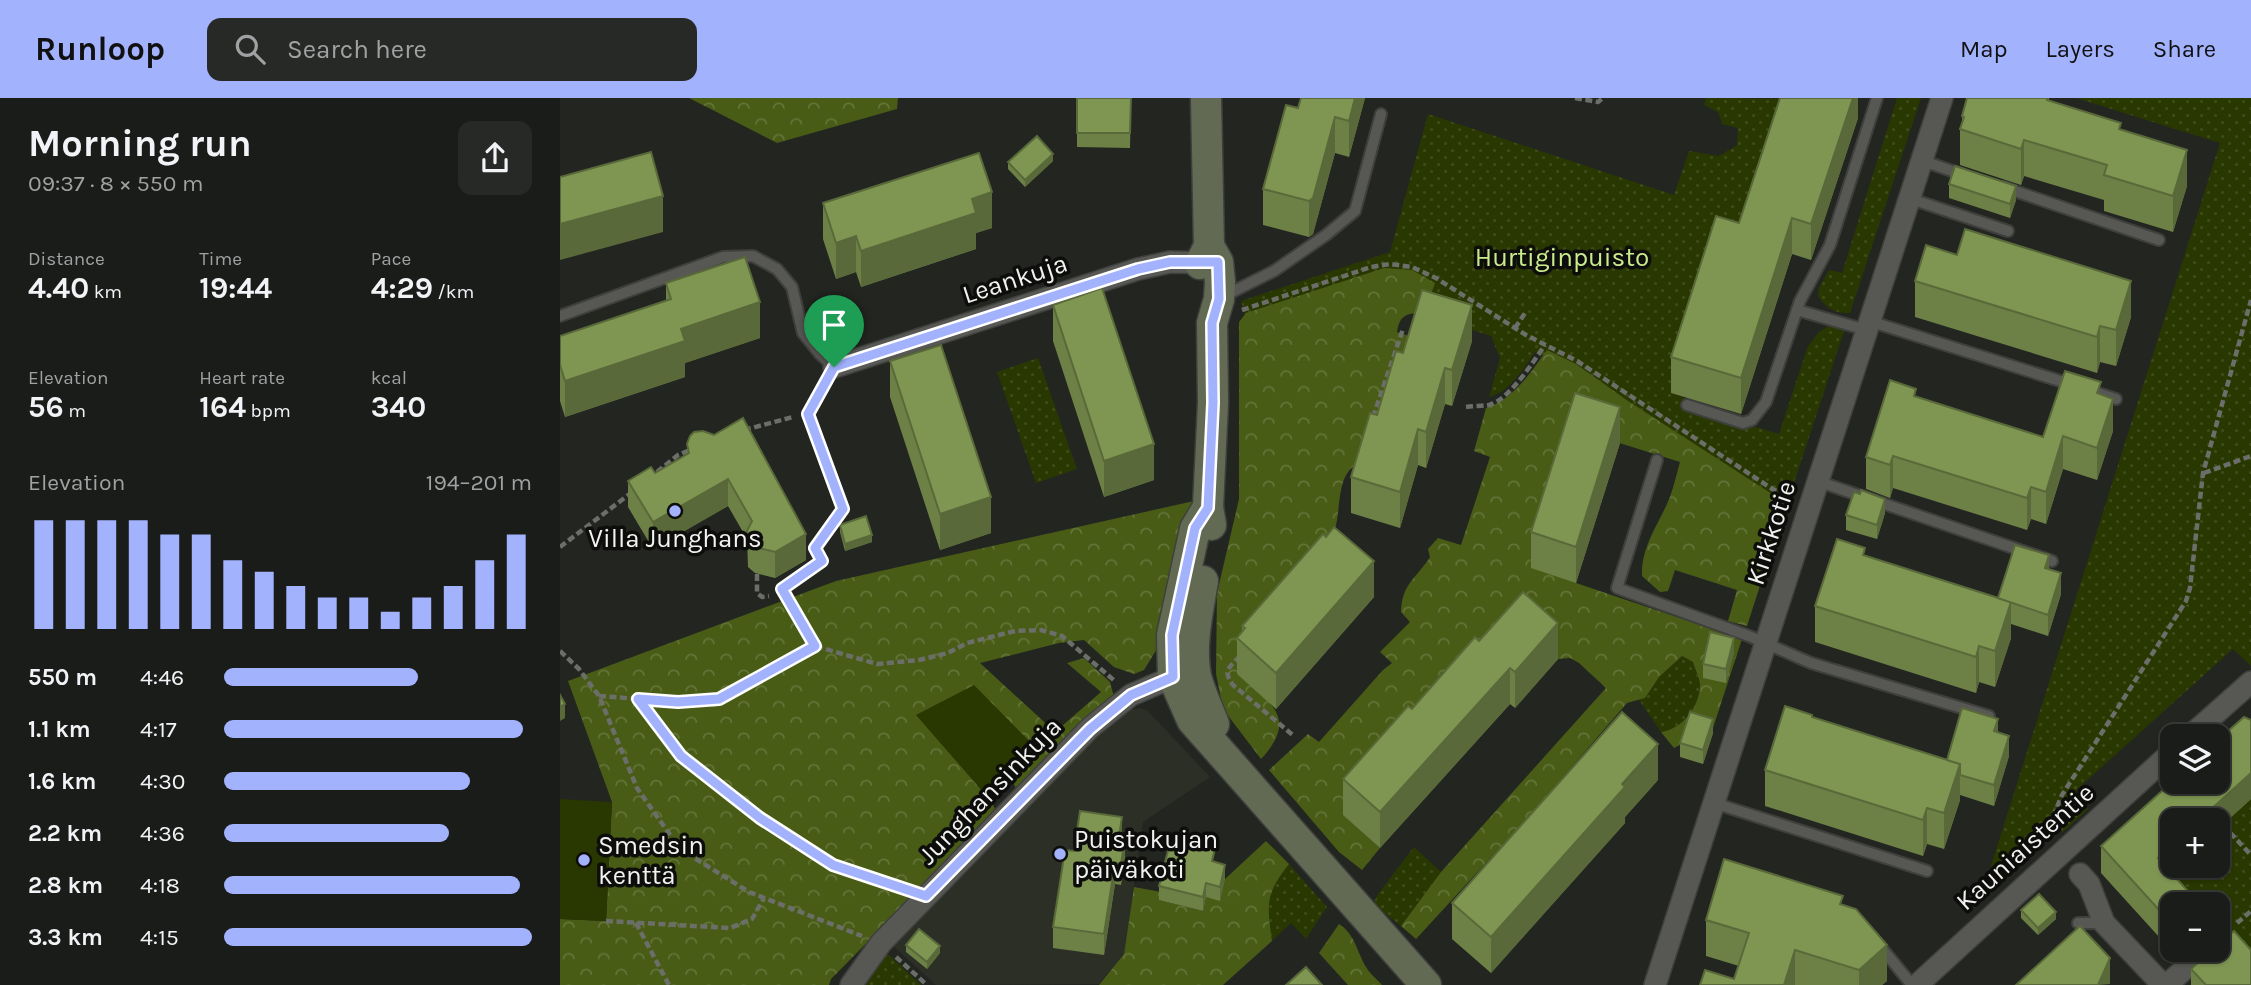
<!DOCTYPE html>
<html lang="en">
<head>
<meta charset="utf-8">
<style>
	:root { --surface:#1a1c19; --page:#272926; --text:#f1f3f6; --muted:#9fa1a2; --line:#383a38; --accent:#a2b2fd }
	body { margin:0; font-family:Karla,sans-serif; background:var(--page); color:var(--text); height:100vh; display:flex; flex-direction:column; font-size:26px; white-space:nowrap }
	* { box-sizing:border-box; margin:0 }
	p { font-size:23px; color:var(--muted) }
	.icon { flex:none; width:38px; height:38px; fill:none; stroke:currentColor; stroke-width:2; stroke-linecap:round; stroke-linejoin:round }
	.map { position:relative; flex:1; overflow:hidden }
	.drawer { display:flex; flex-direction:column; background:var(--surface); width:560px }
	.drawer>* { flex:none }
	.controls { position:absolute; left:1600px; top:626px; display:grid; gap:14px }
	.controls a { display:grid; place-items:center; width:70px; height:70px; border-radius:14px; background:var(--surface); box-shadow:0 2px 5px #0004,0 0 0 2px var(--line); font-size:35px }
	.pin { position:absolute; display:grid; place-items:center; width:60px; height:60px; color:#fff; margin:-72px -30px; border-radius:50% 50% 50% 0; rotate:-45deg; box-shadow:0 0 7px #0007 }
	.pin .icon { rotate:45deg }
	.round { display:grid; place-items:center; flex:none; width:74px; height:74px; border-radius:14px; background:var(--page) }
	.headline { display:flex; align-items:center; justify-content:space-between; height:119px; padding:0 28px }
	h1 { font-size:38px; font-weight:700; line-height:52px }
	.figures { display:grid; grid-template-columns:repeat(3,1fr); gap:10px; height:119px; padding:7px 28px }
	.figures div { display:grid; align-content:center }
	.figures b { font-size:30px; font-weight:700 }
	.figures small { font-size:19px; font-weight:400 }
	.figures p { font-size:19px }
	.chart { height:196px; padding:14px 28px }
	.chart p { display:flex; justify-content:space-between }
	.chart svg { width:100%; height:126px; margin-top:7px; stroke:var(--accent); stroke-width:6 }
	ul { padding:0 28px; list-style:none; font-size:23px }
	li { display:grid; grid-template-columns:112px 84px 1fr; align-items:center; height:52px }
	li i { height:18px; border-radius:9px; background:var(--accent) }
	header { display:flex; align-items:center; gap:42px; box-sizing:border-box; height:98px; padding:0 35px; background:var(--accent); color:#111 }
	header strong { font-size:33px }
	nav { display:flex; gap:38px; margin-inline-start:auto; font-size:24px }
	.search { width:490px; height:63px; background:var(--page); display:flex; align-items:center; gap:18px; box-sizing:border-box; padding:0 24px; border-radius:14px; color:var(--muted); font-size:26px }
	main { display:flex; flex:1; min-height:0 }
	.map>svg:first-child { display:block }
	.built { fill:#2b2f25 }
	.green { fill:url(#green-dots) }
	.forest { fill:url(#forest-crowns) }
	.pitch { fill:#293701 }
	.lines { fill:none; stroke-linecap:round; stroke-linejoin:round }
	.lane-casing { stroke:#3f403d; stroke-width:14 }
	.street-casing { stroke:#3f403d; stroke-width:24 }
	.secondary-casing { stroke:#3f403d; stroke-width:33 }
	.path { stroke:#6c6e6a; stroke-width:4.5; stroke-dasharray:7 3.5; stroke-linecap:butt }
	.lane { stroke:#575854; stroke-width:10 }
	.street { stroke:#575854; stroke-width:21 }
	.secondary { stroke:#636a54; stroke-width:30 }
	.wall { fill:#6d8147 }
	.shaded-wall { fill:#596939 }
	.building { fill:#7f9652; stroke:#596939; stroke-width:2 }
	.route-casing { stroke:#fff; stroke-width:14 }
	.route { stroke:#a2b2fd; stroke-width:9 }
	.poi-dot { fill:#a2b2fd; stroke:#0d0e0c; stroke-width:2.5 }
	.labels { text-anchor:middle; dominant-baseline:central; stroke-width:7; stroke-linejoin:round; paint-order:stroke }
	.park-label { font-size:26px; fill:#cbec8c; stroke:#0d0e0c }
	.street-label { font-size:26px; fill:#f2f3f0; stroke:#0d0e0c }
	.poi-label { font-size:26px; fill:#f2f3f0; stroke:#0d0e0c; text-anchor:start }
</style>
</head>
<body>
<header>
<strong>Runloop</strong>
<div class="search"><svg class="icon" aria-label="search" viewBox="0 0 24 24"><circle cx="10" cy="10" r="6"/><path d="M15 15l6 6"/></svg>Search here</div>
<nav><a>Map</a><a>Layers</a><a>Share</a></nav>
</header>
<main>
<section class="drawer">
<div class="headline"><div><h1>Morning run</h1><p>09:37 · 8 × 550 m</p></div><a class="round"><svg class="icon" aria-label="share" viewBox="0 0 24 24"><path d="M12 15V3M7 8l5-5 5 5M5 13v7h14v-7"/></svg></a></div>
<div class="figures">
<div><p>Distance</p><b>4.40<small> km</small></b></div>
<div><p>Time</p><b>19:44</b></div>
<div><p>Pace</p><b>4:29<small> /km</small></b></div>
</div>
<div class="figures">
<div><p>Elevation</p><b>56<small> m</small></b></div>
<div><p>Heart rate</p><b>164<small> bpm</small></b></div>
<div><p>kcal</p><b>340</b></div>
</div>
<div class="chart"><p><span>Elevation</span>194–201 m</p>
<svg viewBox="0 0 160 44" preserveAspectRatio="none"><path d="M5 44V6M15 44V6M25 44V6M35 44V6M45 44V11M55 44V11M65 44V20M75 44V24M85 44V29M95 44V33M105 44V33M115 44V38M125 44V33M135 44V29M145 44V20M155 44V11"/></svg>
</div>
<ul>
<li><b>550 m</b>4:46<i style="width:63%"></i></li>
<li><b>1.1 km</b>4:17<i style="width:97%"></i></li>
<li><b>1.6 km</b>4:30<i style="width:80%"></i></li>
<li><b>2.2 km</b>4:36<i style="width:73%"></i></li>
<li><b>2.8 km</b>4:18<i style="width:96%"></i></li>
<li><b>3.3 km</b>4:15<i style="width:100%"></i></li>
</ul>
</section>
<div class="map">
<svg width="1691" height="887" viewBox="0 0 1691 887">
	<defs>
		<pattern id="green-dots" width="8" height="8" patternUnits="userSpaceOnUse" patternTransform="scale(1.75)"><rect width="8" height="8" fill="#293701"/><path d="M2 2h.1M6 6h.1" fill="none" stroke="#3e4b1a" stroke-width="1.8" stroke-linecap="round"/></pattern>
		<pattern id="forest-crowns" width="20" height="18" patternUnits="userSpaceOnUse" patternTransform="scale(1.75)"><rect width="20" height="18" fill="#485c16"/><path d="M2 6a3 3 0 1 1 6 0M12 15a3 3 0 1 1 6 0" fill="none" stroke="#637438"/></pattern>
	</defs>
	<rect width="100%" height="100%" fill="#232521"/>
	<!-- built -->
	<path class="built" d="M580,610L587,612L650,679L583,724L564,856L539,886L376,887L331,846L541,636L569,612Z"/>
	<!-- green -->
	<g class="green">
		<path d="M1146,0L1232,1L1111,295L1125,300L1122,310L1183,330L1196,329L1219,336L1248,248L1259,234L1270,227L1279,228L1284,233L1232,391L1227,389L1217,412L1059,306L975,254C964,270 950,294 929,299L940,260L931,238L864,217L873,191L687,225L681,203L830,154L868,16L1114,97L1129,53L1159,58L1177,47L1178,30L1162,26L1158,14L1144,7Z"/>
		<path d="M1337,0H1361L1290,215C1275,216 1266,210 1258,198L1259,190L1269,172L1282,175Z"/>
		<path d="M1516,0H1691V568L1673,551L1514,694L1528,711L1503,734L1498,728L1477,742L1423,793L1660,45Z"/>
		<path d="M478,260L517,371L476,385L437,274Z"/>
		<path d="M1122,558L1133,564C1135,571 1139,579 1140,586C1140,608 1123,631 1101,634L1079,602L1085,600L1099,579Z"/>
		<path d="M1691,701V873L1657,836V825L1664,819L1657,812V807C1629,807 1627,796 1609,776L1618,768H1657V732L1661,729L1668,736L1672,732L1666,724Z"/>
		<path d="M854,749L881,774L841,828L813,806L818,796Z"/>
		<path d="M729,766L767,809L746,841L731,825L712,843C707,805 705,797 729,766Z"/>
		<path d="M325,853L361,887H296Z"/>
	</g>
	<!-- forest -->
	<g class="forest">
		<path d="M129,0H338L337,11L217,45Z"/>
		<path d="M824,170L852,172L875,185L864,217C849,213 839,217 837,234L858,241L797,366C775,378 782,413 774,434L677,576C709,604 740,619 701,661L663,611L656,576L657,495L679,401V224L686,215Z"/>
		<path d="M987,252L1016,266L1068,303L1212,396L1228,401L1187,528L1168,523L1177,492L1115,472L1108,493L1100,494L1082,478C1081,451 1096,430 1107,406C1113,393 1116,378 1120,364L1015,331L1016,485L1182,541L1153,630L1114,650L1101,634C1123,631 1140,608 1140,586C1139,579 1135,571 1133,564L1122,558L1099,579L1085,600L1067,605L971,716L856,841L841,828L881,774L1046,590L1019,565L1010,560L998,561L784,717L820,750L802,772L779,754L709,672L748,636L759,644L823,572L832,565L820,554L850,524L841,514C842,485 856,481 870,459L868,451L878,440L901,447L930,359L914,353L926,310C953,302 971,274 987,252Z"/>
		<path d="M634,403L603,541L584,572L574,576L554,569L524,542L499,545L420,565L495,634L541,594L507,565L524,560L550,584L554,599L457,692L452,683L480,654L357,617L432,704L436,714L271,881L269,887H0V821L46,823L52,704L8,583L276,483Z"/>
		<path d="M706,743L729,766C705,797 707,805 712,843L663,887H539L564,856L574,789L601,794L600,802L643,813L646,799L660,802L665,781Z"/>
		<path d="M779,826C795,836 797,854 806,869C810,876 817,881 822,887H788L759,855Z"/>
	</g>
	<!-- pitch -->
	<g class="pitch">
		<path d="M414,587L480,654L432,704L356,617Z"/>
		<path d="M0,701L52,704L46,823L0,821Z"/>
	</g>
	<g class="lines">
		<defs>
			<g id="lane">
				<path d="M1360,62L1404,77"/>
				<path d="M1443,89L1599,142"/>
				<path d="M1348,100L1448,133"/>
				<path d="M662,199L714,173L766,137L795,113L821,16"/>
				<path d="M1237,212L1306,232"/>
				<path d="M0,218L163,159L193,158L217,171L232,189L243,235L260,256L274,269L248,316L283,411L255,450L262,463L223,491"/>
				<path d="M1309,223L1513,287"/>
				<path d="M1528,292L1556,301"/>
				<path d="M1127,307L1183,325L1192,322L1206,304L1240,203L1270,147L1317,0"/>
				<path d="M1097,362L1057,490L1189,538L1251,565L1429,618"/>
				<path d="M1257,383L1492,463"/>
				<path d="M1154,705L1367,773"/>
				<path d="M1518,825H1544"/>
				<path d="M1320,848L1352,887"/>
			</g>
			<g id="street">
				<path d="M274,269L578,171L610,164L652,165"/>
				<path d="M1629,639L1691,584"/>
				<path d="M1520,776L1529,786L1544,825L1603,887"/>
				<path d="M1657,841L1660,839"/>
				<path d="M291,887L321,845L530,630L571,597L613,579L627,578"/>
				<path d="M1095,887L1382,0"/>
				<path d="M1357,887L1612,654"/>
				<path d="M1607,887L1645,852"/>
			</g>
			<g id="secondary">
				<path d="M649,148L658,164L660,184L659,201L652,225L653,305L648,409L651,427"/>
				<path d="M640,166L649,148L646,0"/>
				<path d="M648,409L635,431L612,537L613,579L632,622L866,887"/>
				<path d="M643,483C638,513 630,548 636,578C640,594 648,611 654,626"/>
			</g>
		</defs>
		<!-- lane casing -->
		<use href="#lane" class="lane-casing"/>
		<!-- street casing -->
		<use href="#street" class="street-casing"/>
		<!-- secondary casing -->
		<use href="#secondary" class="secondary-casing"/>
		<!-- path -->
		<g class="path">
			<path d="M1015,0L1038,4L1043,0"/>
			<path d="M682,212L811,169L830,166L852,169L876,180L966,237L1017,263L1214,392L1232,397"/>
			<path d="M955,230L965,215"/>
			<path d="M906,309C914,308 922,308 929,307C949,302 973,264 985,247"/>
			<path d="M813,319L843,231"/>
			<path d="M184,332L233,319"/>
			<path d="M97,374L118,357L130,352"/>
			<path d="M1644,375L1691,358"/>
			<path d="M0,449L71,395"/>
			<path d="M197,476V495L202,499L209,498"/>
			<path d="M230,503L255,548"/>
			<path d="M0,553L19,571L39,598L77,690L120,751L189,794L302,838"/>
			<path d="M680,558C669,570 662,572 673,587L734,638"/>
			<path d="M39,598L118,604L159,601L255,548L317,566L359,562L388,555L407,545L455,533L481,532L502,538L556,584"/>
			<path d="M79,601L121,658L200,720L273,767L345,791"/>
			<path d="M1663,727L1691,757"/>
			<path d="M1485,738L1502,697L1626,503L1630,490L1643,375L1691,202"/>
			<path d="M46,823L170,830L192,821L204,800"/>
			<path d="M76,825L109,887"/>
			<path d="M1677,825L1691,813"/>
			<path d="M336,859L367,887"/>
		</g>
		<!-- lane -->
		<use href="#lane" class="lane"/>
		<!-- street -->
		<use href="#street" class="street"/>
		<!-- secondary -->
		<use href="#secondary" class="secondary"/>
	</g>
	<!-- wall -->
	<g class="wall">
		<path d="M517,0H571L570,50L517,49Z"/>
		<path d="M741,0H805L789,59L775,55L753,136L749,139L703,127V91L738,10Z"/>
		<path d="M1298,0V20L1251,162L1232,156L1181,316L1111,295V259L1179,125Z"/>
		<path d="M1489,0V3L1561,32L1627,88L1613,134L1544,113V102L1464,78L1461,87L1400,67V31L1402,27V18Z"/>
		<path d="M493,63L465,89L448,71V64Z"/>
		<path d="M1389,86L1456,102L1450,120L1389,100Z"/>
		<path d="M263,105L432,130L416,135V151L301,189L296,174L276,181L263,141Z"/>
		<path d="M1355,183L1571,219L1556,268L1540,264L1537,275L1355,219Z"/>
		<path d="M106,185L200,240L125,265V279L5,319L0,303V238L106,203Z"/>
		<path d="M493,207L594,382L544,399L493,243Z"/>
		<path d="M912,243L892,308L885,306L866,370L858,367L840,430L791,415V379L843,255Z"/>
		<path d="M330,263L431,435L380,452L330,299Z"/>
		<path d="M1541,296L1553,333L1537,382L1503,371L1486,426L1471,421L1467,432L1333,390L1330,400L1306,391V359L1356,298L1483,339Z"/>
		<path d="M130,338L246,462L215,480L195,475L188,469L187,441L168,408L93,451L68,409V383L95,375L127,357V346Z"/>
		<path d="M1060,345L1016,485L971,470V434Z"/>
		<path d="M1325,415L1317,441L1286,432V417Z"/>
		<path d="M280,427L312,444L285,453L280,434Z"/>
		<path d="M766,439L814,499L716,611L677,576V540L682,533V528Z"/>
		<path d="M1305,458L1438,500L1489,471L1501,496L1488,538L1451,526V540L1435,589L1419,584L1416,595L1255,544V508Z"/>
		<path d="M919,543L998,561L955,610L950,606L820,750L783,717V681Z"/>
		<path d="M1174,554L1166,585L1143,580V566Z"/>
		<path d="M1252,619L1387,662L1438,634L1449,658L1434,708L1400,697V702L1384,751L1367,746L1363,758L1205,708V672Z"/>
		<path d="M1691,622V701L1657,732V723L1611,774L1635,807H1612V849L1610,851L1541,775V748Z"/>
		<path d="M1153,635L1143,666L1120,659V645Z"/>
		<path d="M1098,682L1065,719V725L931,875L892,841V805Z"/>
		<path d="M562,739L565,760L561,787L555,786L544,857L493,850V829L514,753Z"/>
		<path d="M655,764L665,781L660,803L646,799L643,813L599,802V788Z"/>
		<path d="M1283,807L1327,883L1322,887H1140L1174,881L1179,868L1146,858V822Z"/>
		<path d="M1461,812L1496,821L1478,837L1461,820Z"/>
		<path d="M346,847L380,855L367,871L346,854Z"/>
		<path d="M1631,871L1691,887H1631Z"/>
	</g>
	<!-- shaded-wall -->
	<g class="shaded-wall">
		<path d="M795,0H805L789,59V23Z"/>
		<path d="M1288,0H1298V20L1251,162V126Z"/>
		<path d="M775,19V55L753,136L749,139V103Z"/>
		<path d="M1464,42V78L1461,87V51Z"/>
		<path d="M1627,52V88L1613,134V98Z"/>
		<path d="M493,56V63L465,89V82Z"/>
		<path d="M1456,88V102L1450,120V106Z"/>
		<path d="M432,94V130L416,135V151L301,189V153L412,101Z"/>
		<path d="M103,98V134L0,162V126Z"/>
		<path d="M1232,120V156L1181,316V280Z"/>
		<path d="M296,138V174L276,181V145Z"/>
		<path d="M1571,183V219L1556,268V232Z"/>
		<path d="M200,204V240L125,265V279L5,319V283L121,231Z"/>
		<path d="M912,207V243L892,308V272Z"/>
		<path d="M1540,228V264L1537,275V239Z"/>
		<path d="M885,270V306L866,370V334Z"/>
		<path d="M1553,301V333L1537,382V350Z"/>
		<path d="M1060,309V345L1016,485V449Z"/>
		<path d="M858,331V367L840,430V394Z"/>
		<path d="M1503,338V371L1486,426V394Z"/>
		<path d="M594,346V382L544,399V363Z"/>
		<path d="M1333,358V390L1330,400V367Z"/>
		<path d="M168,381V408L93,451V424Z"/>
		<path d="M1471,389V421L1467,432V400Z"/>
		<path d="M431,399V435L380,452V416Z"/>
		<path d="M1325,401V415L1317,441V427Z"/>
		<path d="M246,436V462L215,480V454Z"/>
		<path d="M312,437V444L285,453V446Z"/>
		<path d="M1489,457V478L1485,470Z"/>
		<path d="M814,463V499L716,611V575Z"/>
		<path d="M1501,475V496L1488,538V517Z"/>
		<path d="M1451,504V540L1435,589V553Z"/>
		<path d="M998,525V561L955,610V574Z"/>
		<path d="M1174,540V554L1166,585V571Z"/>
		<path d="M1419,548V584L1416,595V559Z"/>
		<path d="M950,570V606L820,750V714Z"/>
		<path d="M5,606V620L0,623V609Z"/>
		<path d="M1153,621V635L1143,666V652Z"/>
		<path d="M1438,621V641L1434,633Z"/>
		<path d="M1449,638V658L1434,708V687Z"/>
		<path d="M1098,646V682L1065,719V725L931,875V839Z"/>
		<path d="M1400,666V702L1384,751V715Z"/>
		<path d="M1691,675V701L1657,732V723H1638Z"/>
		<path d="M1367,710V746L1363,758V722Z"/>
		<path d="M562,719V740L559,739Z"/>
		<path d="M565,740V760L561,787V766Z"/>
		<path d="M1612,747V768H1618L1598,786V760Z"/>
		<path d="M555,765V786L544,857V836Z"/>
		<path d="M665,767V781L660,803V789Z"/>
		<path d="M646,785V799L643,813V799Z"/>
		<path d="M1496,814V821L1478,837V830Z"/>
		<path d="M1612,823V849L1610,851V824Z"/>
		<path d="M1327,847V883L1322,887H1299V872Z"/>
		<path d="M380,848V855L367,871V864Z"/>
		<path d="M1235,852V887H1224Z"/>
		<path d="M1550,860V886L1538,887Z"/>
	</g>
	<!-- building -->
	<g class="building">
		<path d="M517,0H571L570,35H517Z"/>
		<path d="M741,0H795L789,23L775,19L753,100L749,103L703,91L726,7L738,10Z"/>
		<path d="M1220,0H1293L1251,126L1232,120L1181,280L1111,259L1156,118L1179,125Z"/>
		<path d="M1407,0H1487V2L1561,25L1559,31L1627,52L1613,98L1544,77L1547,67L1464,42L1461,51L1400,31L1404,19L1402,18Z"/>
		<path d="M477,38L493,56L465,82L448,64Z"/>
		<path d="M91,54L103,98L0,126V79Z"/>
		<path d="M419,55L432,94L412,101L416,115L301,153L296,138L276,145L263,105Z"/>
		<path d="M1395,68L1456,88L1450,106L1389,86Z"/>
		<path d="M1405,131L1571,183L1556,232L1540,228L1537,239L1355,183L1366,147L1397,157Z"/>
		<path d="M185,159L200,204L121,231L125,243L5,283L0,267V238L111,201L106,185Z"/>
		<path d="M542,190L594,346L544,363L493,207Z"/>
		<path d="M862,192L912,207L892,272L885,270L866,334L858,331L840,394L791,379L810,315L817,317L836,253L843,255Z"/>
		<path d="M381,247L431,399L380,416L330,263Z"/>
		<path d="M1505,273L1541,284L1537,295L1553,301L1537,350L1503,338L1486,394L1471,389L1467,400L1333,358L1330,367L1306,359L1330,282L1356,291L1354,298L1483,339Z"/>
		<path d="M1015,295L1060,309L1016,449L971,434Z"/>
		<path d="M183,320L246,436L215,454L195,449L188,443L187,433L192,423L168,381L93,424L68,383L91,369L95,375L129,355L127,346L130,338L134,334L143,333L154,337Z"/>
		<path d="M1301,392L1325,401L1317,427L1286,417L1294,394L1300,396Z"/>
		<path d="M306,418L312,437L285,446L280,427Z"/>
		<path d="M774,429L814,463L716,575L677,540L685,530L682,528L763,436L766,439Z"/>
		<path d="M1277,441L1305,450L1303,457L1451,504L1435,553L1419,548L1416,559L1255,508Z"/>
		<path d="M1455,447L1489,457L1485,470L1501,475L1488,517L1438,500Z"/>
		<path d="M963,494L998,525L955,574L950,570L820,714L783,681L848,608L852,611L915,539L919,543Z"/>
		<path d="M1150,534L1174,540L1166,571L1143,566Z"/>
		<path d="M0,597L5,606L0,609Z"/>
		<path d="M1225,608L1252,617V619L1400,666L1384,715L1367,710L1363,722L1205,672Z"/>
		<path d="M1402,610L1438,621L1434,633L1449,638L1434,687L1400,677V666L1387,662Z"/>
		<path d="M1062,614L1098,646L1062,686L1065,689L931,839L892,805Z"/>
		<path d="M1130,614L1153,621L1143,652L1120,645Z"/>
		<path d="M1684,619L1691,622V675L1638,723H1612V747L1598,760L1635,801L1629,807H1612V823L1610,824L1541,748L1612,684H1657V643Z"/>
		<path d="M520,713L562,719L559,739L565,740L561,766L555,765L544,836L493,829L505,752L514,753Z"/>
		<path d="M611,741L655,751L652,763L665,767L660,789L646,785L643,799L599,788Z"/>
		<path d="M1164,761L1283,798L1280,806L1296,811L1327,847L1299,872L1235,852L1224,887H1140L1145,872L1174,881L1189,835L1146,822Z"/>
		<path d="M1479,796L1496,814L1478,830L1461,812Z"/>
		<path d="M1520,828L1550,860L1538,887H1456Z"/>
		<path d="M359,831L380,848L367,864L346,847Z"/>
		<path d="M1674,833L1691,852V887H1646L1631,871L1652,852H1657V848Z"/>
		<path d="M746,869L762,887H726Z"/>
	</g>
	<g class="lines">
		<defs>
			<path id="route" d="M610,164H658L659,201L652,225L653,305L648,410L635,430L612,537L613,579L571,597L530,631L366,798L273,767L200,720L121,658L78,601L118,604L159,601L255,548L222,491L262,463L255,450L283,411L248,316L274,269L578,171Z"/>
		</defs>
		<!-- route casing -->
		<use href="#route" class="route-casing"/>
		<!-- route -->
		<use href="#route" class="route"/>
	</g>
	<!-- markers -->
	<g class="poi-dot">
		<circle cx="115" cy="413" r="7"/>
		<circle cx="500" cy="756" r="7"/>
		<circle cx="24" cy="762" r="7"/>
	</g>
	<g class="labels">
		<!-- park labels -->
		<g class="park-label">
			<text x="1002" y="159">Hurtiginpuisto</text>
		</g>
		<!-- street labels -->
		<g class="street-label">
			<text transform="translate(455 181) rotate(-18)">Leankuja</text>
			<text transform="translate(1211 435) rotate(-72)">Kirkkotie</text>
			<text transform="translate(430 693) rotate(-46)">Junghansinkuja</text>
			<text transform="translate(1465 749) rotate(-42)">Kauniaistentie</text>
		</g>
		<!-- poi labels -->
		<g class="poi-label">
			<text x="115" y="440" text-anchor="middle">Villa Junghans</text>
			<text x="514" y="741">Puistokujan<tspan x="514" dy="30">päiväkoti</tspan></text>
			<text x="38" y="747">Smedsin<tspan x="38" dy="30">kenttä</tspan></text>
		</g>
	</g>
</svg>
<div class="controls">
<a><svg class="icon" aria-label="layers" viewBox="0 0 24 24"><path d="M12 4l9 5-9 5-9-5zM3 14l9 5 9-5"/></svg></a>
<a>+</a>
<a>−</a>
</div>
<div class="pin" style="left:274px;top:269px;background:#1e9e55"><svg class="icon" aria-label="arrive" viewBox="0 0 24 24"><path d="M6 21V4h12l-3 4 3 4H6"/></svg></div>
</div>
</main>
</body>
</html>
